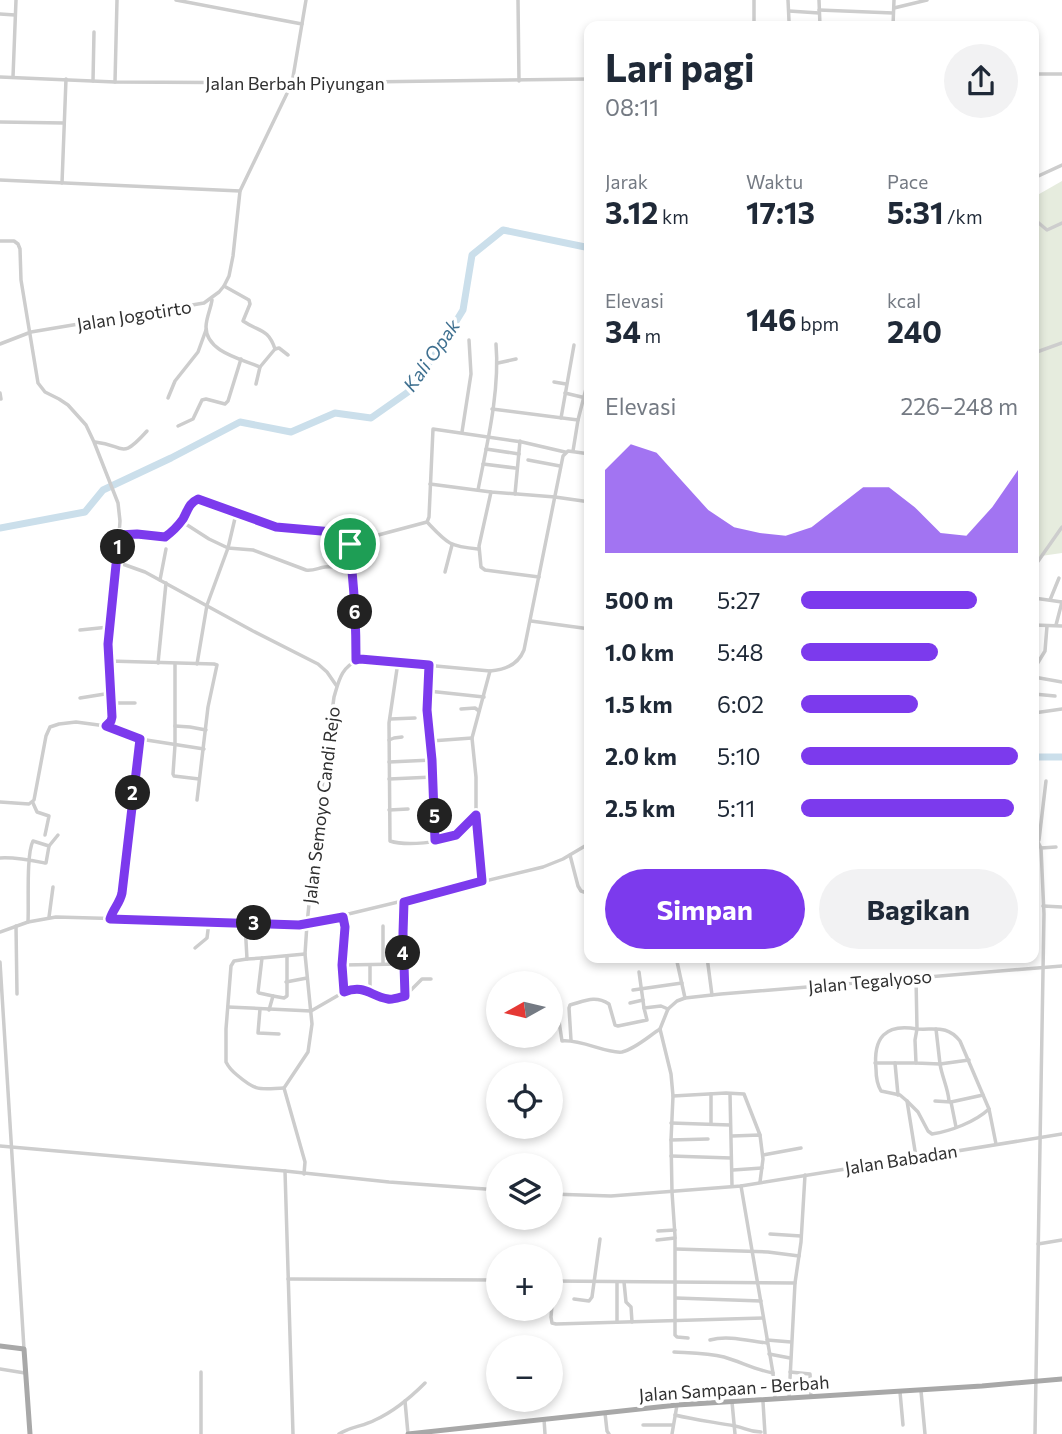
<!DOCTYPE html>
<html lang="id">
<head>
<meta charset="utf-8">
<style>
	:root { --surface:#fff; --page:#f2f2f3; --text:#1f2937; --muted:#747a83; --accent:#7c3aed }
	body { margin:0; font-family:Commissioner,sans-serif; background:var(--page); color:var(--text); height:100vh; display:flex; flex-direction:column; font-size:26px; white-space:nowrap }
	* { box-sizing:border-box; margin:0 }
	p { font-size:23px; color:var(--muted) }
	.icon { flex:none; width:38px; height:38px; fill:none; stroke:currentColor; stroke-width:2; stroke-linecap:round; stroke-linejoin:round }
	.map { position:relative; flex:1; overflow:hidden }
	.sheet { position:absolute; left:584px; top:21px; width:455px; height:942px; display:flex; flex-direction:column; background:var(--surface); border-radius:14px; box-shadow:0 4px 10px #0003 }
	.sheet>* { flex:none }
	.needle { width:46px; rotate:262deg }
	.tools { position:absolute; left:486px; top:971px; display:grid; gap:14px }
	.tools a { display:grid; place-items:center; width:77px; height:77px; border-radius:50%; background:var(--surface); box-shadow:0 4px 10px #0003; font-size:35px }
	.pin { position:absolute; display:grid; place-items:center; width:60px; height:60px; color:#fff; margin:-30px; border:4px solid #fff; border-radius:50%; box-shadow:0 2px 7px #0007 }
	.km { position:absolute; width:35px; height:35px; margin:-18px; border-radius:50%; background:#222; color:#fff; font-size:19px; line-height:35px; text-align:center }
	.round { display:grid; place-items:center; flex:none; width:74px; height:74px; border-radius:37px; background:var(--page) }
	.head { display:flex; align-items:center; justify-content:space-between; height:119px; padding:0 21px }
	h1 { font-size:38px; font-weight:700; line-height:52px }
	.metrics { display:grid; grid-template-columns:repeat(3,1fr); gap:10px; height:119px; padding:7px 21px }
	.metrics div { display:grid; align-content:center }
	.metrics b { font-size:30px; font-weight:700 }
	.metrics small { font-size:19px; font-weight:400 }
	.metrics p { font-size:19px }
	.chart { height:196px; padding:14px 21px }
	.chart p { display:flex; justify-content:space-between }
	.chart svg { width:100%; height:126px; margin-top:7px; fill:var(--accent); opacity:.7 }
	.primary-button { display:flex; gap:14px; margin-top:auto; padding:14px 21px }
	.primary-button a { flex:1; height:80px; border-radius:42px; background:var(--accent); color:#fff; font-size:28px; font-weight:700; line-height:80px; text-align:center }
	.primary-button a+a { background:var(--page); color:var(--text) }
	ul { padding:0 21px; list-style:none; font-size:23px }
	li { display:grid; grid-template-columns:112px 84px 1fr; align-items:center; height:52px }
	li i { height:18px; border-radius:9px; background:var(--accent) }
	.map>svg:first-child { display:block }
	.green { fill:#e6ecde }
	.lines { fill:none; stroke-linecap:round; stroke-linejoin:round }
	.river { stroke:#cbdfeb; stroke-width:7 }
	.minor { stroke:#cdcdcd; stroke-width:3.5 }
	.major { stroke:#a8a8a8; stroke-width:5 }
	.route-casing { stroke:#fff; stroke-width:14 }
	.route { stroke:#7c3aed; stroke-width:9 }
	.labels { text-anchor:middle; dominant-baseline:central; stroke-width:7; stroke-linejoin:round; paint-order:stroke }
	.street-label { font-size:18px; fill:#303030; stroke:#fff }
	.water-label { font-size:19px; font-style:italic; fill:#3f7090; stroke:#fff }
</style>
</head>
<body>
<div class="map">
<svg width="1062" height="1434" viewBox="0 0 1062 1434">
	<rect width="100%" height="100%" fill="#fff"/>
	<!-- green -->
	<path class="green" d="M1062,181V553L1034,557V197Z"/>
	<g class="lines">
		<!-- river -->
		<g class="river">
			<path d="M0,528L85,512L103,490L171,458L240,422L291,432L335,413L371,418L408,392L439,349L463,310L472,255L503,230L590,248"/>
			<path d="M1034,757H1062"/>
		</g>
		<!-- minor -->
		<g class="minor">
			<path d="M176,0L302,24"/>
			<path d="M518,0L519,81"/>
			<path d="M788,0L789,21"/>
			<path d="M819,0L820,26"/>
			<path d="M894,8L927,0"/>
			<path d="M819,10L893,13"/>
			<path d="M789,11L819,13"/>
			<path d="M0,14L15,15"/>
			<path d="M754,26V0"/>
			<path d="M788,26V25"/>
			<path d="M893,26L894,0"/>
			<path d="M1034,74H1062"/>
			<path d="M0,77L115,82L292,83L590,79"/>
			<path d="M13,77L16,0"/>
			<path d="M93,81L94,32"/>
			<path d="M115,82L117,0"/>
			<path d="M0,122L64,123"/>
			<path d="M1034,178L1062,165"/>
			<path d="M0,180L240,191"/>
			<path d="M62,183L66,79"/>
			<path d="M1034,219L1047,230L1062,223"/>
			<path d="M0,241H14L18,244L20,249L21,280L38,383L45,392L59,399L68,405L86,425L94,442L118,503L120,521L119,535L108,644L111,721L106,726L76,722L59,724L50,727L46,736L34,800L29,804L0,802"/>
			<path d="M1034,268L1036,270L1034,279"/>
			<path d="M224,286L249,300L250,304L243,321C259,332 268,328 275,349"/>
			<path d="M212,300C211,308 206,318 206,327C206,352 242,359 260,367"/>
			<path d="M0,344L31,332L204,303L219,292L224,286L229,276L233,256L240,191L292,83L306,0"/>
			<path d="M1034,353L1062,343"/>
			<path d="M498,363L516,359"/>
			<path d="M554,382L566,384"/>
			<path d="M256,384L260,367L275,349L279,348L288,355"/>
			<path d="M0,393L1,399"/>
			<path d="M565,393L590,399"/>
			<path d="M168,398L175,381L198,352L206,330"/>
			<path d="M492,409L578,420L590,373"/>
			<path d="M561,418L574,345"/>
			<path d="M178,426L193,419L202,400L206,399L225,404L228,401L241,359"/>
			<path d="M462,432L471,374L469,340"/>
			<path d="M95,442C126,445 120,461 147,431"/>
			<path d="M486,449L519,454"/>
			<path d="M573,451L578,420"/>
			<path d="M528,460L560,466"/>
			<path d="M483,464L515,468"/>
			<path d="M430,484L491,492L555,497L590,502"/>
			<path d="M478,490C487,444 500,391 496,344"/>
			<path d="M491,492L479,546L481,567L485,570L539,577"/>
			<path d="M515,494L520,441"/>
			<path d="M181,521L209,539L228,548L253,550L306,570C313,571 318,568 325,567C335,566 342,569 351,565L350,544L352,542L427,522L429,517L433,429L522,442L565,452"/>
			<path d="M427,522C447,543 448,546 478,549"/>
			<path d="M119,535L137,534L165,537L181,521L191,504L198,499L276,527L344,533L350,544"/>
			<path d="M117,562L145,572L253,631L318,664L327,672L336,685"/>
			<path d="M351,565L355,600L356,660"/>
			<path d="M1034,567L1062,527"/>
			<path d="M445,572L452,545"/>
			<path d="M160,580L166,549"/>
			<path d="M1034,598L1062,602"/>
			<path d="M1050,600L1059,578"/>
			<path d="M531,621L590,629"/>
			<path d="M1034,625L1062,626"/>
			<path d="M1056,625L1062,602"/>
			<path d="M80,630L109,627"/>
			<path d="M109,661L214,664L217,665L208,707L197,800"/>
			<path d="M398,662L389,723L390,841C405,846 443,843 457,835C464,830 470,821 476,815"/>
			<path d="M158,663L166,583"/>
			<path d="M175,664V745L173,774L174,776L199,779"/>
			<path d="M197,664L207,605L228,548L236,514"/>
			<path d="M429,665L427,710L432,760L435,840"/>
			<path d="M1034,669L1045,651L1047,626"/>
			<path d="M1034,677L1062,682"/>
			<path d="M428,691L484,697"/>
			<path d="M1034,694L1055,696"/>
			<path d="M80,698L111,693"/>
			<path d="M112,703H135"/>
			<path d="M461,709L475,708L479,711"/>
			<path d="M1034,713L1062,709"/>
			<path d="M390,719L415,718"/>
			<path d="M106,726L140,739L204,749"/>
			<path d="M175,726L190,727L206,730"/>
			<path d="M389,740L394,738L402,737"/>
			<path d="M431,741L472,738"/>
			<path d="M389,762L432,760"/>
			<path d="M389,779L433,777"/>
			<path d="M33,803L37,812L49,816L45,835"/>
			<path d="M389,810L408,809"/>
			<path d="M1034,834L1041,848L1044,914L1035,1434"/>
			<path d="M1039,840L1046,781"/>
			<path d="M49,846L58,835"/>
			<path d="M1041,848L1056,847"/>
			<path d="M570,855L578,886L581,891L590,894"/>
			<path d="M0,858C16,857 30,860 45,863H46L49,846L33,841C26,854 29,904 28,922"/>
			<path d="M482,881L476,815V777L472,738L490,671"/>
			<path d="M404,902L403,933L405,996"/>
			<path d="M1043,906L1062,907"/>
			<path d="M49,917L53,887"/>
			<path d="M343,917L345,927L342,965L344,992"/>
			<path d="M110,919L122,893L140,739"/>
			<path d="M245,923L247,959L234,961L231,966L226,1029V1062C229,1068 232,1071 237,1075C257,1092 259,1089 284,1088"/>
			<path d="M16,926L17,994"/>
			<path d="M383,926V964"/>
			<path d="M0,932L28,922L56,917L307,924L543,867L563,859L590,843"/>
			<path d="M195,948L207,938L209,922"/>
			<path d="M676,957L685,998"/>
			<path d="M707,957L712,995"/>
			<path d="M247,959L262,958"/>
			<path d="M0,962L24,1349"/>
			<path d="M342,965L403,964"/>
			<path d="M639,972L644,1008"/>
			<path d="M916,978L917,1029C936,1030 947,1025 960,1041L989,1109L996,1144"/>
			<path d="M286,982L307,978"/>
			<path d="M633,990L682,983"/>
			<path d="M370,992V966"/>
			<path d="M273,996L284,998L287,996V957"/>
			<path d="M630,1003L643,1000"/>
			<path d="M228,1007L311,1011L344,992L355,989L374,993L389,999L405,996L422,979H431"/>
			<path d="M557,1008L562,1041C581,1039 607,1054 622,1052C635,1049 649,1036 660,1029"/>
			<path d="M260,1009L258,1033L279,1034"/>
			<path d="M269,1010L273,996L259,993L258,992L262,958L305,954"/>
			<path d="M936,1029L940,1064L916,1063L915,1040L917,1029C885,1023 873,1038 876,1069C876,1077 877,1084 881,1091L900,1095L907,1101L918,1112L928,1131L932,1134C951,1131 975,1122 989,1109"/>
			<path d="M571,1040L569,1008L570,1005C585,1001 595,995 609,1004L615,1025L618,1026L647,1020L644,1008L661,1006L668,1009"/>
			<path d="M875,1063H916"/>
			<path d="M895,1063L898,1095"/>
			<path d="M730,1094L732,1186"/>
			<path d="M673,1096L726,1093L744,1094L760,1135"/>
			<path d="M907,1101L916,1157"/>
			<path d="M935,1101L951,1102L983,1095"/>
			<path d="M949,1101C948,1088 942,1077 940,1064L969,1060"/>
			<path d="M951,1102L956,1127"/>
			<path d="M671,1123L730,1125"/>
			<path d="M711,1124V1094"/>
			<path d="M732,1136L760,1135L763,1159L760,1182"/>
			<path d="M671,1140L708,1139"/>
			<path d="M0,1146L285,1171L389,1182L499,1190"/>
			<path d="M763,1155L801,1148"/>
			<path d="M671,1156L731,1158"/>
			<path d="M733,1170L762,1168"/>
			<path d="M285,1171L293,1434"/>
			<path d="M304,1174L305,1162L284,1088L308,1052L312,1024L305,954L307,924L317,825L334,697C339,680 341,667 360,659L490,671C505,670 518,665 524,650L563,456L568,451L590,454"/>
			<path d="M741,1186L773,1373L775,1398"/>
			<path d="M551,1194L611,1196L741,1186L1062,1134"/>
			<path d="M658,1231L675,1230"/>
			<path d="M770,1234L801,1236"/>
			<path d="M657,1240L675,1238"/>
			<path d="M1038,1244L1062,1240"/>
			<path d="M676,1249L768,1252L799,1256"/>
			<path d="M288,1279L499,1280"/>
			<path d="M551,1281L795,1283"/>
			<path d="M554,1281L551,1317L552,1323L556,1324L763,1318"/>
			<path d="M624,1282L626,1302L631,1307L632,1322"/>
			<path d="M676,1298L761,1301"/>
			<path d="M574,1299L589,1301L592,1297L600,1239"/>
			<path d="M617,1322V1282"/>
			<path d="M688,1338L677,1337L675,1335V1236L672,1192L671,1140L673,1096L671,1074L660,1029L668,1009L677,1001L685,998L721,994L1062,966"/>
			<path d="M710,1340C728,1335 749,1341 767,1343"/>
			<path d="M767,1340L791,1342"/>
			<path d="M674,1352C691,1353 708,1353 724,1357C741,1362 756,1370 773,1373"/>
			<path d="M769,1354L790,1358"/>
			<path d="M0,1369L25,1373"/>
			<path d="M790,1372L810,1374L811,1397"/>
			<path d="M921,1391L925,1434"/>
			<path d="M900,1392L903,1425"/>
			<path d="M789,1398L795,1283L801,1242L805,1175"/>
			<path d="M405,1401L408,1434"/>
			<path d="M732,1402L735,1434"/>
			<path d="M763,1402L765,1434"/>
			<path d="M605,1413L607,1431L609,1434"/>
			<path d="M675,1415C695,1420 714,1422 735,1426C746,1428 748,1432 761,1432"/>
			<path d="M544,1419L545,1434"/>
			<path d="M643,1425H673"/>
			<path d="M201,1434V1372"/>
			<path d="M339,1434C350,1427 364,1426 375,1420C393,1412 411,1397 425,1383"/>
			<path d="M672,1434L677,1405"/>
		</g>
		<!-- major -->
		<g class="major">
			<path d="M0,1346L24,1349L30,1434"/>
			<path d="M408,1434L677,1405L982,1386L1062,1379"/>
		</g>
	</g>
	<g class="lines">
		<defs>
			<path id="route" d="M198,499L276,527L344,533C352,545 350,557 352,571C355,601 356,630 356,660L360,659L429,665L427,710L432,760L435,840L456,835L476,815L482,881L404,902L403,933L405,996C400,997 393,1000 388,999C370,996 365,984 344,992L342,965L345,927L343,917L299,925L110,919C113,909 120,903 122,893L140,739L106,726L111,721L112,717L108,644L119,535L137,534L165,537C172,532 178,526 183,519C188,510 189,503 198,499Z"/>
		</defs>
		<!-- route casing -->
		<use href="#route" class="route-casing"/>
		<!-- route -->
		<use href="#route" class="route"/>
	</g>
	<g class="labels">
		<!-- street labels -->
		<g class="street-label">
			<text x="295" y="83">Jalan Berbah Piyungan</text>
			<text transform="translate(134 315) rotate(-9)">Jalan Jogotirto</text>
			<text transform="translate(321 805) rotate(-83)">Jalan Semoyo Candi Rejo</text>
			<text transform="translate(870 981) rotate(-5)">Jalan Tegalyoso</text>
			<text transform="translate(901 1159) rotate(-9)">Jalan Babadan</text>
			<text transform="translate(734 1388) rotate(-4)">Jalan Sampaan - Berbah</text>
		</g>
		<!-- water labels -->
		<g class="water-label">
			<text transform="translate(431 355) rotate(-55)">Kali Opak</text>
		</g>
	</g>
</svg>
<div class="tools">
<a><svg class="needle" viewBox="-14 -14 28 28"><path d="M0-13l5 13h-10z" fill="#e53935"/><path d="M0 13l5-13h-10z" fill="#747a83"/></svg></a>
<a><svg class="icon" aria-label="locate" viewBox="0 0 24 24"><circle cx="12" cy="12" r="6"/><path d="M12 2v4M12 18v4M2 12h4M18 12h4"/></svg></a>
<a><svg class="icon" aria-label="layers" viewBox="0 0 24 24"><path d="M12 4l9 5-9 5-9-5zM3 14l9 5 9-5"/></svg></a>
<a>+</a>
<a>−</a>
</div>
<div class="pin" style="left:350px;top:544px;background:#1e9e55"><svg class="icon" aria-label="arrive" viewBox="0 0 24 24"><path d="M6 21V4h12l-3 4 3 4H6"/></svg></div>
<b class="km" style="left:118px;top:547px">1</b>
<b class="km" style="left:133px;top:793px">2</b>
<b class="km" style="left:254px;top:923px">3</b>
<b class="km" style="left:403px;top:953px">4</b>
<b class="km" style="left:435px;top:816px">5</b>
<b class="km" style="left:355px;top:612px">6</b>
<section class="sheet">
<div class="head"><div><h1>Lari pagi</h1><p>08:11</p></div><a class="round"><svg class="icon" aria-label="share" viewBox="0 0 24 24"><path d="M12 15V3M7 8l5-5 5 5M5 13v7h14v-7"/></svg></a></div>
<div class="metrics">
<div><p>Jarak</p><b>3.12<small> km</small></b></div>
<div><p>Waktu</p><b>17:13</b></div>
<div><p>Pace</p><b>5:31<small> /km</small></b></div>
</div>
<div class="metrics">
<div><p>Elevasi</p><b>34<small> m</small></b></div>
<div><b>146<small> bpm</small></b></div>
<div><p>kcal</p><b>240</b></div>
</div>
<div class="chart"><p><span>Elevasi</span>226–248 m</p>
<svg viewBox="0 0 160 44" preserveAspectRatio="none"><path d="M0 44V15L10 6L20 9L30 19L40 29L50 35L60 37L70 38L80 35L90 28L100 21L110 21L120 28L130 37L140 38L150 28L160 15V44z"/></svg>
</div>
<ul>
<li><b>500 m</b>5:27<i style="width:81%"></i></li>
<li><b>1.0 km</b>5:48<i style="width:63%"></i></li>
<li><b>1.5 km</b>6:02<i style="width:54%"></i></li>
<li><b>2.0 km</b>5:10<i style="width:100%"></i></li>
<li><b>2.5 km</b>5:11<i style="width:98%"></i></li>
</ul>
<div class="primary-button"><a>Simpan</a><a>Bagikan</a></div>
</section>
</div>
</body>
</html>
